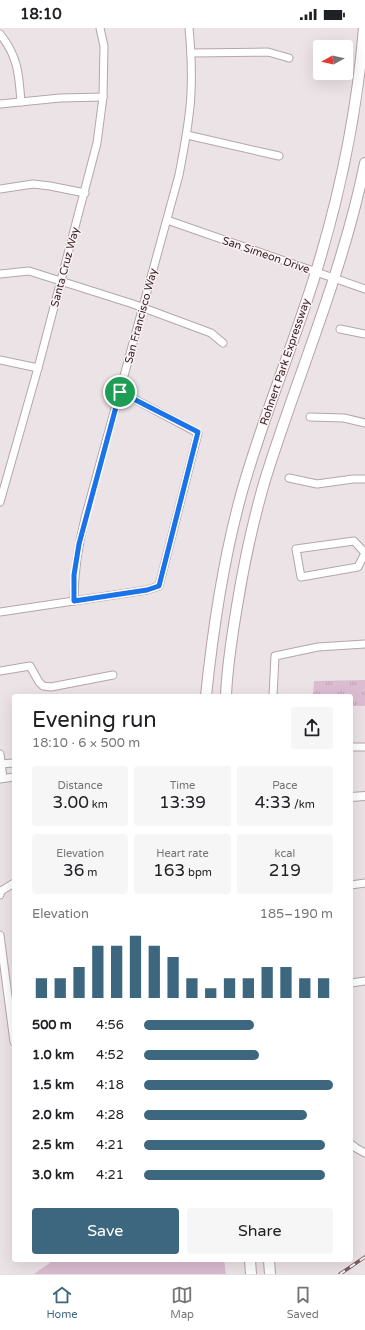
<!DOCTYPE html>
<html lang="en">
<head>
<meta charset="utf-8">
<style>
	:root { --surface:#fff; --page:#f6f6f6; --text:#202124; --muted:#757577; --line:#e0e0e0; --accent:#3d677e }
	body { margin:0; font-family:"Varela Round",sans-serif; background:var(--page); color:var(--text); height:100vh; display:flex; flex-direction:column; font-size:15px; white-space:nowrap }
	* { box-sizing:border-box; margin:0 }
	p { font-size:13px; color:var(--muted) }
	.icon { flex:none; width:22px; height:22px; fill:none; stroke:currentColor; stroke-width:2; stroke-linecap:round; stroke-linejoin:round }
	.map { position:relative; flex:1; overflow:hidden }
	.details { position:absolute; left:12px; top:666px; width:341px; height:568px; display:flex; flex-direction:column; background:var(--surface); border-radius:4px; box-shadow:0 4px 16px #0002 }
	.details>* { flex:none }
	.needle { width:26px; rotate:262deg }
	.buttons { position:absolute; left:313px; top:12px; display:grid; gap:8px }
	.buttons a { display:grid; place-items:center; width:40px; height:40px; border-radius:4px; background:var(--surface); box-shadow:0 4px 16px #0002; font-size:20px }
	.pin { position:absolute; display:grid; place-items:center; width:34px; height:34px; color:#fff; margin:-17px; border:2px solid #fff; border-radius:50%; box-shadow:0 1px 4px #0007 }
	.round { display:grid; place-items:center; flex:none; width:42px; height:42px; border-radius:4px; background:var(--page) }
	.summary { display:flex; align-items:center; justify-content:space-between; height:68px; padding:0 20px }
	h1 { font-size:22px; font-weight:600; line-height:30px }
	.metrics { display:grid; grid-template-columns:repeat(3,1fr); gap:6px; height:68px; padding:4px 20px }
	.metrics div { display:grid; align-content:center; border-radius:4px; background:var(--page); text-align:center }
	.metrics b { font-size:17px; font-weight:600 }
	.metrics small { font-size:11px; font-weight:400 }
	.metrics p { font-size:11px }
	.chart { height:112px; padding:8px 20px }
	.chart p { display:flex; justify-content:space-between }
	.chart svg { width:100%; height:72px; margin-top:4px; stroke:var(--accent); stroke-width:6 }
	.cta { display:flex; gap:8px; margin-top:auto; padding:8px 20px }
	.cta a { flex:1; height:46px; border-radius:4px; background:var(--accent); color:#fff; font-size:16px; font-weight:600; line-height:46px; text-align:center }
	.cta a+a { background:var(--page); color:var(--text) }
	ul { padding:0 20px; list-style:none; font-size:13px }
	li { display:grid; grid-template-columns:64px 48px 1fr; align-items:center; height:30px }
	li i { height:10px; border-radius:5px; background:var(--accent) }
	.status { display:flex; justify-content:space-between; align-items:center; height:28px; padding:0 20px; background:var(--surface); direction:ltr }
	.status svg { height:11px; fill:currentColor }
	.tab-bar { display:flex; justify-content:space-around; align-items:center; height:56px; border-top:1px solid var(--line); background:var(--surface); font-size:11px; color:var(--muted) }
	.tab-bar a { display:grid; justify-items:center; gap:2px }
	.tab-bar .current { color:var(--accent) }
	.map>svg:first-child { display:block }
	.green { fill:#dcbcd1 }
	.park { fill:url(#park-tufts) }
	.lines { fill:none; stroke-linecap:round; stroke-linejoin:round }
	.minor-casing { stroke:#b4a6a9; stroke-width:9 }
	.tertiary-casing { stroke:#b4a6a9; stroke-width:10 }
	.secondary-casing { stroke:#b7a1a7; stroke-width:12 }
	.minor { stroke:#fff; stroke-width:7 }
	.tertiary { stroke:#fff; stroke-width:8 }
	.secondary { stroke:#fff; stroke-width:10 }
	.rail-casing { stroke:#785e62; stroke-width:3.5 }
	.rail { stroke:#f9f3f5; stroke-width:2; stroke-dasharray:6; stroke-linecap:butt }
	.route-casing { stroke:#fff; stroke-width:8 }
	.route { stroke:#1a73e8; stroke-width:5 }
	.labels { text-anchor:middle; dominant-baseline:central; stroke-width:3; stroke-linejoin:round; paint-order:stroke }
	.street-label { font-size:11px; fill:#3d2327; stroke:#f9f3f5 }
</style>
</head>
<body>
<div class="status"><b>18:10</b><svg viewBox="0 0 49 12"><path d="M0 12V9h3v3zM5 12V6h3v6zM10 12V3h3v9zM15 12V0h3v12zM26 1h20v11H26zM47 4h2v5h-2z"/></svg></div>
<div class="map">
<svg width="365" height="1246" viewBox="0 0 365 1246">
	<defs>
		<pattern id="park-tufts" width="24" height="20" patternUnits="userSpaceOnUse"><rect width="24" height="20" fill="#dcbcd1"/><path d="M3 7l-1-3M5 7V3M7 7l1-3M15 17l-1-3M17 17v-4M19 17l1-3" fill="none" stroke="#bea1b3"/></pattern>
	</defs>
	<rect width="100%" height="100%" fill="#ece3e6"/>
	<!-- green -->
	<path class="green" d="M54,1232H224L226,1246H34Z"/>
	<!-- park -->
	<path class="park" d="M365,652V678H351V668H313L314,653Z"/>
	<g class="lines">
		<defs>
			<g id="minor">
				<path d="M0,6C18,28 19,47 21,74"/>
				<path d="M191,25L268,24L289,30"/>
				<path d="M0,76L60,70L103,69"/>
				<path d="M187,107L279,128"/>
				<path d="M0,161L33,156L50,158L85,165"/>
				<path d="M167,192L365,261"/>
				<path d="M0,246L29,243L133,276L211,305L223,315"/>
				<path d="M340,301L365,306"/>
				<path d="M0,332L38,340"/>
				<path d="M310,389L344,390L365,395"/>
				<path d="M289,450L317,456L353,451H365"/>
				<path d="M0,474L38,340L97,115L103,69L104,18L100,0"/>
				<path d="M365,525L354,513L296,521L301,549L358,539L365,525"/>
				<path d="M74,573C74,544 78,518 85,490L179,147C184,120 190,92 191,65C192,43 191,21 189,0"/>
				<path d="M0,584L147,562L159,558L198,405L121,364"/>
				<path d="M0,643L30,638L39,654L43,658L51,659L113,647"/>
				<path d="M273,668L275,628L318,619L365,616"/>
				<path d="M351,719H365"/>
				<path d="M0,726L3,750"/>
				<path d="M0,736L14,735"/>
				<path d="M0,751L14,749"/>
				<path d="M351,857L365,855"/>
				<path d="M0,867L1,863L14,855"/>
				<path d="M0,907L14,1014"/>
				<path d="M351,955L365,953"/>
				<path d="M351,1116L356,1120L365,1125"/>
			</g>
			<path id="tertiary" d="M351,769L365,768"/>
			<g id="secondary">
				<path d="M206,668C213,600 223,533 241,467C262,391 293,319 316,244C341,163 357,84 364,0"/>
				<path d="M226,668C227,638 232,608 237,578C244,535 253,493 265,452C298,346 343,244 365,135"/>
				<path d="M250,1232L251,1246"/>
				<path d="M269,1232L270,1246"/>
			</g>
		</defs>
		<!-- minor casing -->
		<use href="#minor" class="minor-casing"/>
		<!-- tertiary casing -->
		<use href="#tertiary" class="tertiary-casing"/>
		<!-- secondary casing -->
		<use href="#secondary" class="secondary-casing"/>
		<!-- minor -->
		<use href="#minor" class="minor"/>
		<!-- tertiary -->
		<use href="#tertiary" class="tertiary"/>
		<!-- secondary -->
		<use href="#secondary" class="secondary"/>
		<defs>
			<path id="rail" d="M340,1246L365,1229"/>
		</defs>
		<!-- rail casing -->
		<use href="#rail" class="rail-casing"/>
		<!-- rail -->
		<use href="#rail" class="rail"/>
	</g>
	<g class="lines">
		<defs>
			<path id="route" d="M120,364L198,404L159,558L147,562L74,573V547L79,516Z"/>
		</defs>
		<!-- route casing -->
		<use href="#route" class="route-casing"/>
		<!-- route -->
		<use href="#route" class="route"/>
	</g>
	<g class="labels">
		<!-- street labels -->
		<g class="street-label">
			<text transform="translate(266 227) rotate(19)">San Simeon Drive</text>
			<text transform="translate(65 239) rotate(-75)">Santa Cruz Way</text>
			<text transform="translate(141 288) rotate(-75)">San Francisco Way</text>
			<text transform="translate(285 334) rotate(-71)">Rohnert Park Expressway</text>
		</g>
	</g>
</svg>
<div class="buttons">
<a><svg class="needle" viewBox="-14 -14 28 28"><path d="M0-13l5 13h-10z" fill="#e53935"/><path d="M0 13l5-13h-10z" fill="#757577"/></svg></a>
</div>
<div class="pin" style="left:120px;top:364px;background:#1e9e55"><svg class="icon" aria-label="arrive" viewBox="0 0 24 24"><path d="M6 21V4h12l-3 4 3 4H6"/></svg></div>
<section class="details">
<div class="summary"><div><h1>Evening run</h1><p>18:10 · 6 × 500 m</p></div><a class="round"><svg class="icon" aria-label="share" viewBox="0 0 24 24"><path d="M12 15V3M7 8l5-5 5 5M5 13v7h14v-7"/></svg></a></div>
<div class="metrics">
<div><p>Distance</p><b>3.00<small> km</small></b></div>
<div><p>Time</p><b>13:39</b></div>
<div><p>Pace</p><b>4:33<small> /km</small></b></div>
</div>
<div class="metrics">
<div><p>Elevation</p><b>36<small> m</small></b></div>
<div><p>Heart rate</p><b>163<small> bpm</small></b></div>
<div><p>kcal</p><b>219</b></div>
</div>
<div class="chart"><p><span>Elevation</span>185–190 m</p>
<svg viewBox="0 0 160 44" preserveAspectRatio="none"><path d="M5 44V32M15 44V32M25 44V25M35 44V12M45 44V12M55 44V6M65 44V12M75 44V19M85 44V32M95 44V38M105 44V32M115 44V32M125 44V25M135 44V25M145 44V32M155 44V32"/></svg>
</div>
<ul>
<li><b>500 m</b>4:56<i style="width:58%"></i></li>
<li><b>1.0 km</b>4:52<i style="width:61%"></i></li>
<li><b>1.5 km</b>4:18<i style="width:100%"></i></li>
<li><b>2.0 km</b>4:28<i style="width:86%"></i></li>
<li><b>2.5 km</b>4:21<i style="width:96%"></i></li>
<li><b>3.0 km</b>4:21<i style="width:96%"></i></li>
</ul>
<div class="cta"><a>Save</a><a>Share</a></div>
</section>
</div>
<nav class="tab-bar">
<a class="current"><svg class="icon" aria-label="home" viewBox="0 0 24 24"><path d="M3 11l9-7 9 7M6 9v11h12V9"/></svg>Home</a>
<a><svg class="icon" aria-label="map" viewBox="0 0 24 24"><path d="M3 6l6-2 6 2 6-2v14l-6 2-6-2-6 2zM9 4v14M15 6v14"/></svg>Map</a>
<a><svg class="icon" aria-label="saved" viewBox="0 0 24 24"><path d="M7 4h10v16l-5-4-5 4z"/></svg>Saved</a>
</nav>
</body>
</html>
